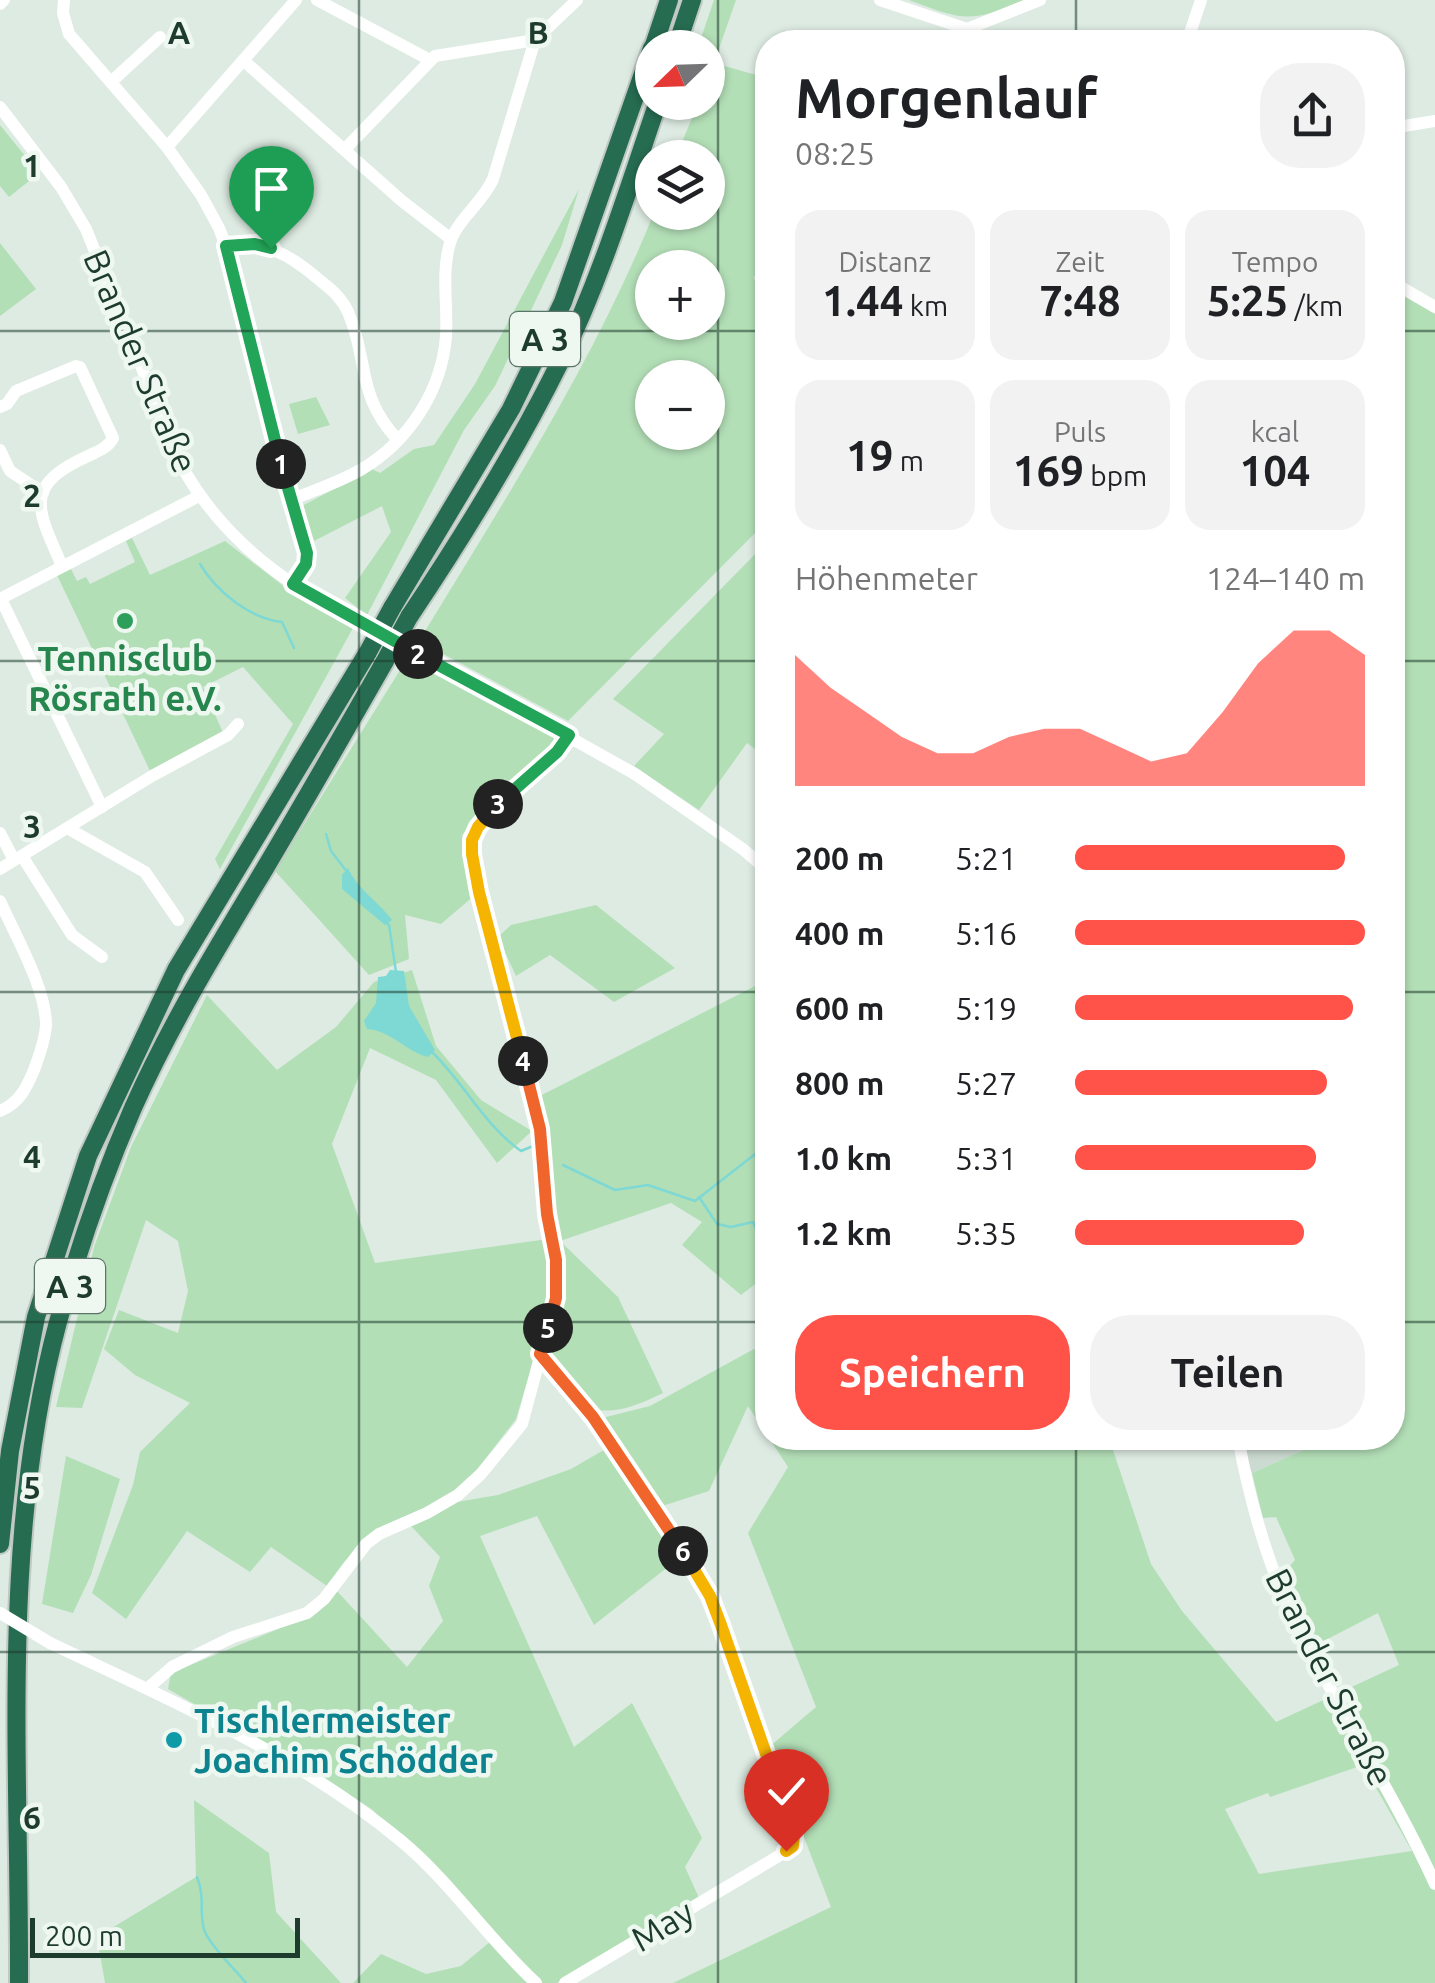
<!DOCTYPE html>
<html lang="de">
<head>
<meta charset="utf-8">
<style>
	:root { --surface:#fff; --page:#f2f2f2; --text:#202124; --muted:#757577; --accent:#ff5248 }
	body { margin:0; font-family:Ubuntu,sans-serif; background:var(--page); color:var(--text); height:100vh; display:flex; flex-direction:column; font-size:38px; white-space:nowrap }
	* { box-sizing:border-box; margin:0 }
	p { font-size:32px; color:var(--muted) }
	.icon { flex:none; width:55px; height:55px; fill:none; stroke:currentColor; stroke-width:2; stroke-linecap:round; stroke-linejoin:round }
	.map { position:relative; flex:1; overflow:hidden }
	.side { position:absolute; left:755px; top:30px; width:650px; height:1420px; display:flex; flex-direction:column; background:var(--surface); border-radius:40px; box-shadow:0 2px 8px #0004 }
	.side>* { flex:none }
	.needle { width:65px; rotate:247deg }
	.tools { position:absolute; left:635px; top:30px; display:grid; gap:20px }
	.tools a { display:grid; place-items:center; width:90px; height:90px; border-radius:50%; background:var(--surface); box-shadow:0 2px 8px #0004; font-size:50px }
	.scale { position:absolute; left:30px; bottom:25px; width:270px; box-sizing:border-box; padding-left:10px; border:5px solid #1d3c2e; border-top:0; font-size:28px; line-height:35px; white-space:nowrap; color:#1d3c2e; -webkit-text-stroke:8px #eef8f1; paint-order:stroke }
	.pin { position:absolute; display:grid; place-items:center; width:85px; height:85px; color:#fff; margin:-102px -42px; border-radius:50% 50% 50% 0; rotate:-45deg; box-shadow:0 0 10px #0007 }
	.pin .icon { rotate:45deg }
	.km { position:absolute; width:50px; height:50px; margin:-25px; border-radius:50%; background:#222; color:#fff; font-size:28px; line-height:50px; text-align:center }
	.round { display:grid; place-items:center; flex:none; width:105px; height:105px; border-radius:40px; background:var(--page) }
	.overview { display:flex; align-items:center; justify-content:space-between; height:170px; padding:0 40px }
	h1 { font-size:55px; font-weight:600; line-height:75px }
	.figures { display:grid; grid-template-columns:repeat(3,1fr); gap:15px; height:170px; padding:10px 40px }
	.figures div { display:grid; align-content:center; border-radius:25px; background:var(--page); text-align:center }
	.figures b { font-size:42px; font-weight:600 }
	.figures small { font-size:28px; font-weight:400 }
	.figures p { font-size:28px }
	.chart { height:280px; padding:20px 40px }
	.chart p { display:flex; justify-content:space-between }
	.chart svg { width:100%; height:180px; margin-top:10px; fill:var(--accent); opacity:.7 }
	.cta { display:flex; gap:20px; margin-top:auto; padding:20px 40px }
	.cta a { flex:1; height:115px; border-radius:40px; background:var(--accent); color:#fff; font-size:40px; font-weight:600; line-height:115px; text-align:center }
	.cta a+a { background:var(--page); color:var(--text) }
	ul { padding:0 40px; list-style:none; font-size:32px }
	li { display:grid; grid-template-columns:160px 120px 1fr; align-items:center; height:75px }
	li i { height:25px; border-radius:12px; background:var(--accent) }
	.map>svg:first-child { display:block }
	.built { fill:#ccdbd1 }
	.green { fill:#b3dfb7; fill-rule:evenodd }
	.water { fill:#7ed8d4 }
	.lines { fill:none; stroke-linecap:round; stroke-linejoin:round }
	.stream { stroke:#7ed8d4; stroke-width:2.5 }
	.highway-casing { stroke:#c0c8c4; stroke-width:22 }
	.minor { stroke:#fff; stroke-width:12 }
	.highway { stroke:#266c50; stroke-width:18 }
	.highway-bridge-casing { stroke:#c0c8c4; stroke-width:22; stroke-linecap:butt }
	.minor-bridge { stroke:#fff; stroke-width:12 }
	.highway-bridge { stroke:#266c50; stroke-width:18 }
	.split-1-casing { stroke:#fff; stroke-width:20 }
	.split-2-casing { stroke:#fff; stroke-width:20 }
	.split-3-casing { stroke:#fff; stroke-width:20 }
	.split-4-casing { stroke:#fff; stroke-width:20 }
	.split-5-casing { stroke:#fff; stroke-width:20 }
	.split-6-casing { stroke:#fff; stroke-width:20 }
	.split-7-casing { stroke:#fff; stroke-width:20 }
	.split-1 { stroke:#22a559; stroke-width:12 }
	.split-2 { stroke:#22a559; stroke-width:12 }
	.split-3 { stroke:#22a559; stroke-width:12 }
	.split-4 { stroke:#f5b400; stroke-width:12 }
	.split-5 { stroke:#f0652b; stroke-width:12 }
	.split-6 { stroke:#f0652b; stroke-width:12 }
	.split-7 { stroke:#f5b400; stroke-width:12 }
	.grid { fill:none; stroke:#1d3c2e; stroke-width:2.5; stroke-opacity:0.55 }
	.leisure-dot { fill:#2e9e5b; stroke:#eef8f1; stroke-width:4 }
	.culture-dot { fill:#0f9aa8; stroke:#eef8f1; stroke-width:4 }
	.labels { text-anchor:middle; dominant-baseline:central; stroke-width:9; stroke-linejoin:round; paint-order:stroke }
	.shield { fill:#eef8f1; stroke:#5c7468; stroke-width:2.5 }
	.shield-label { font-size:32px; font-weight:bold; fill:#1d3c2e }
	.street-label { font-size:35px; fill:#1d3c2e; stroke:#eef8f1 }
	.leisure-label { font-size:35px; font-weight:bold; fill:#27864d; stroke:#eef8f1 }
	.culture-label { font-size:35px; font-weight:bold; fill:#0d838f; stroke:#eef8f1; text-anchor:start }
	.grid-label { font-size:32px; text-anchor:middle; font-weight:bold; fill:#1d3c2e; stroke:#eef8f1; stroke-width:9; stroke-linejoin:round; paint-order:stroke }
</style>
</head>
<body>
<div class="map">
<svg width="1435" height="1983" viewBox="0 0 1435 1983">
	<rect width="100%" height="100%" fill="#ddebe2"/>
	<!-- built -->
	<path class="built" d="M1236,1438H1331L1252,1473Z"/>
	<!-- green -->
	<g class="green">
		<path d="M714,0H736L714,63L767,78V282L753,276L767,307V521L568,721L419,641C504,501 593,364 654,213L708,212V158L676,157L698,103L708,102V79L714,63L708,61V48L698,47ZM652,268H708V322H652ZM652,378H708V432H652Z"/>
		<path d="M909,0H1026C970,23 964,21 909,0Z"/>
		<path d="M0,125L39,173L9,197L0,186Z"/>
		<path d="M579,189L562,245L495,386L464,430L367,615L345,598L391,532L382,506L314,541L300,507L372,469L380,473L414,449L434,445L475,384Z"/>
		<path d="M0,243L36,289L0,316Z"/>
		<path d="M1393,287L1435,314V1983H673L831,1907L769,1747L816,1707L748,1533L788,1467L769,1438H1109L1151,1564L1182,1611L1276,1722L1399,1665L1378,1613L1314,1646L1282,1575L1295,1560L1276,1517L1263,1518L1252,1473L1331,1438H1392V919C1398,905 1402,894 1392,881ZM1363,1765L1412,1851L1259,1874L1225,1809L1268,1793L1270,1797Z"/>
		<path d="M316,397L330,425L298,434L289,404Z"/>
		<path d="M132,538L150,575L225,541L295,595L353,628L220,869L215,859L293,724L243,667L203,687L224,735L151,773L57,575L71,569L77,581L86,577L90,584L135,562L126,541Z"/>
		<path d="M767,542V758L747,743L699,810L634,766L664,734L613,699Z"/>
		<path d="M416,657L559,736L460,837L468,833L464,846L475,895L441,924L405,915L409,959L369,975L275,871L402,667Z"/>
		<path d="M596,905L675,968L614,1002L550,955L516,976L498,937L511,925Z"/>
		<path d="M412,970L436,1046L481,1100L532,1131L497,1163L436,1080L370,1048L332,1144L375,1263L548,1239L536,1098L765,981L767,1275L741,1295L682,1245L702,1222L671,1203L560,1241L618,1297L663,1393C642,1403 617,1415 593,1409L535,1355L516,1419L469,1480L452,1495L378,1530L344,1562L327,1586L271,1547L250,1572L187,1531L126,1619L92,1593L133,1485L140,1452L190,1403L135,1375L104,1349L119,1310L178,1333L188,1291L178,1241L146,1220L82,1408L56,1407L94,1247L131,1147L207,995L277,1070L336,1027L374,982Z"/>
		<path d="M754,1349L767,1367V1435L748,1406L709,1491L659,1507L603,1422L606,1417L650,1406Z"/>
		<path d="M609,1447L679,1553L678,1559L594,1625L537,1516L480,1536L574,1747L632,1703L702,1838L685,1867L700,1900L557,1983H353L381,1954L426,1974L461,1966L497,1936L373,1810L327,1780L168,1689L171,1673L317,1613L336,1590L407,1667L443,1621L429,1586L440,1557L411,1526L457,1502L498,1495L571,1469Z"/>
		<path d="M66,1456L120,1479L91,1575L73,1613L42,1604Z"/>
		<path d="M194,1800L269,1853L276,1912L341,1983H105L97,1937L196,1877Z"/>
	</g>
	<!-- water -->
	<g class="water">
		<path d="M348,868C358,890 378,901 392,920L385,925L342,889V875Z"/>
		<path d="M390,970L404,971L409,1006L435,1050L428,1057C405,1051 392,1031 367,1029L364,1021L376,1003L378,977L386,976Z"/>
	</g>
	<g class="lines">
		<!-- stream -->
		<g class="stream">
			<path d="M200,564C216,591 250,619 282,622L294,648"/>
			<path d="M326,834L331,851L348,873"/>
			<path d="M386,922L389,925L396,972"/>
			<path d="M432,1052C465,1084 484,1125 521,1151L533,1146"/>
			<path d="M563,1165L615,1190L648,1185L695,1201L768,1144"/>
			<path d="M699,1197L717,1224L731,1227L753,1222L767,1252"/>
			<path d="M197,1877C206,1900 198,1915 205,1932C211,1947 235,1969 246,1983"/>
		</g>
		<defs>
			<g id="highway">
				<path d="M653,48L669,0"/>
				<path d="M676,48L692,0"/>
				<path d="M392,608L511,409L563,302L652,48"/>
				<path d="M409,617C464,535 517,449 561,360C601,278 628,189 658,102"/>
				<path d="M0,1544L10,1451L36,1317L88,1156L176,970L368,652"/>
				<path d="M19,1983C20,1763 0,1537 58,1322C78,1250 103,1177 133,1108C170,1025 217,948 264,870C305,801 345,731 385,661"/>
			</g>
		</defs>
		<!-- highway casing -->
		<use href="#highway" class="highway-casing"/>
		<!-- minor -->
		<g class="minor">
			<path d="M64,0L63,13L69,34L167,147L201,195L219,228L226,246L269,419L307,553L306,564L293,585"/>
			<path d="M317,0L430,60"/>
			<path d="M880,0L967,29L990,42"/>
			<path d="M0,4L4,0"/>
			<path d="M967,29L1040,0"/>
			<path d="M1187,42L1201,0"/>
			<path d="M244,61L402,201L451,239"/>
			<path d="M112,81L160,37"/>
			<path d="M0,107L61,187L86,229L180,463C221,538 285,587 362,621L635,774L744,850L768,871"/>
			<path d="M1392,128L1435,121"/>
			<path d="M167,147L296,0"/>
			<path d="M345,149L435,56L535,40"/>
			<path d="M226,246C263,239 290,255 317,278C329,288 341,296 348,312C369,360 356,396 398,440"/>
			<path d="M1392,282L1435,307"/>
			<path d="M0,407L7,404L16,391L76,366L80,367L113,438C108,448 98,451 88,456C21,486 38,510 62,566"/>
			<path d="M0,450L10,471L43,493"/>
			<path d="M291,500C315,490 340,482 362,469C409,441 442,390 446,336C448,305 441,273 450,243C457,220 483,202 493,179L535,40L577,0"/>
			<path d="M0,599L199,496"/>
			<path d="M1,599L102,807"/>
			<path d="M69,829L145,872L178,920"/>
			<path d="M0,833L14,860"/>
			<path d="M22,856L72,935L102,957"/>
			<path d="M0,869L152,776L228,735L238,724"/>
			<path d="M0,901C15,935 46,988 46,1025C45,1041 39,1056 34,1070C26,1089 19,1103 0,1111"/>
			<path d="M540,1354L593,1417L664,1521L710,1596L794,1834L793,1845L787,1851L565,1983"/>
			<path d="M1238,1438C1250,1502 1268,1568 1298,1627C1341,1714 1395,1796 1435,1884"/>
			<path d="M50,1643C174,1702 293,1752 400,1840C449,1880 489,1940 536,1983"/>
			<path d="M148,1688L172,1667L233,1637L307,1613L324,1599L366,1544L379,1534L427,1513L458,1495L481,1474L522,1424L550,1320L557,1271L547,1213L539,1129L500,964L479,892L472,840L491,811L557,752L569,735"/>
		</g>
		<!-- highway -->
		<use href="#highway" class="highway"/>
		<defs>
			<g id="highway-bridge">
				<path d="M368,652L392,608"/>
				<path d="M385,661L409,617"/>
			</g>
		</defs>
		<!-- highway-bridge casing -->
		<use href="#highway-bridge" class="highway-bridge-casing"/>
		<!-- minor-bridge -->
		<path class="minor-bridge" d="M0,1613L50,1643"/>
		<!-- highway-bridge -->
		<use href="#highway-bridge" class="highway-bridge"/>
	</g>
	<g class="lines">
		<defs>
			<path id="split-1" d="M271,248L255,244L226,246L281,464"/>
			<path id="split-2" d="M281,464L307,553L306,564L293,584L418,654"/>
			<path id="split-3" d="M418,654L569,735L557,752L498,804"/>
			<path id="split-4" d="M498,804L478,827L472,840V854L479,892L523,1061"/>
			<path id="split-5" d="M523,1061L540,1129L547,1214L556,1260V1298L548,1328"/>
			<path id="split-6" d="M548,1328L540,1354L593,1417L683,1551"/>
			<path id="split-7" d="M683,1551L710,1596L721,1625L794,1834L793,1846L786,1851"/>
		</defs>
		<!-- split-1 casing -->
		<use href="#split-1" class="split-1-casing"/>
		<!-- split-2 casing -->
		<use href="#split-2" class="split-2-casing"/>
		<!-- split-3 casing -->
		<use href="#split-3" class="split-3-casing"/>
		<!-- split-4 casing -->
		<use href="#split-4" class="split-4-casing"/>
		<!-- split-5 casing -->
		<use href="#split-5" class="split-5-casing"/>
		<!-- split-6 casing -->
		<use href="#split-6" class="split-6-casing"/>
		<!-- split-7 casing -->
		<use href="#split-7" class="split-7-casing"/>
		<!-- split-1 -->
		<use href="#split-1" class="split-1"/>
		<!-- split-2 -->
		<use href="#split-2" class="split-2"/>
		<!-- split-3 -->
		<use href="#split-3" class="split-3"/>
		<!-- split-4 -->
		<use href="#split-4" class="split-4"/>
		<!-- split-5 -->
		<use href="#split-5" class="split-5"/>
		<!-- split-6 -->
		<use href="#split-6" class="split-6"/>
		<!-- split-7 -->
		<use href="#split-7" class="split-7"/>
	</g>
	<!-- grid -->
	<path class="grid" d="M359,0V1983M718,0V1983M1076,0V42M0,331H768M1392,331H1435M0,661H768M1392,661H1435M0,992H768M1392,992H1435M0,1322H768M1392,1322H1435M1076,1438V1983M0,1652H1435"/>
	<!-- markers -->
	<circle class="leisure-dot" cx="125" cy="621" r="10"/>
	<circle class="culture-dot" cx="174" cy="1740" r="10"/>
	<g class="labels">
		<!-- shield labels -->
		<g class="shield">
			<rect x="510" y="312" width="70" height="54" rx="8"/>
			<rect x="35" y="1259" width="70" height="54" rx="8"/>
		</g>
		<g class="shield-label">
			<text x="545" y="339">A 3</text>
			<text x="70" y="1286">A 3</text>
		</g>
		<!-- street labels -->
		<g class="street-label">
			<text transform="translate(141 361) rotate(67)">Brander Straße</text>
			<text transform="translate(1330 1677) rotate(63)">Brander Straße</text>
			<text transform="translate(662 1925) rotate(-31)">May</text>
		</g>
		<!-- leisure labels -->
		<g class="leisure-label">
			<text x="125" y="658">Tennisclub<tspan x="125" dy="40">Rösrath e.V.</tspan></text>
		</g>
		<!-- culture labels -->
		<g class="culture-label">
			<text x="194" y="1720">Tischlermeister<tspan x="194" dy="40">Joachim Schödder</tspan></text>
		</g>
	</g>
	<g class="grid-label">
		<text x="179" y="44">A</text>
		<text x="538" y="44">B</text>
		<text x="32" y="177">1</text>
		<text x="32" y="507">2</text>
		<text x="32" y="838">3</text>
		<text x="32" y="1168">4</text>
		<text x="32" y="1499">5</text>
		<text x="32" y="1829">6</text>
	</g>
</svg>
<div class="tools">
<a><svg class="needle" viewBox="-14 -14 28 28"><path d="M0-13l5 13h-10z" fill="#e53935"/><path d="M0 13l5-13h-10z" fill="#757577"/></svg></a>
<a><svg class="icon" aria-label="layers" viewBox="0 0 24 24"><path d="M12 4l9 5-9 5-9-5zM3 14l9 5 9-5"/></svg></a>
<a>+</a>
<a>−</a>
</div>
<div class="scale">200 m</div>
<div class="pin" style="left:271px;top:248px;background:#1e9e55"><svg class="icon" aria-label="arrive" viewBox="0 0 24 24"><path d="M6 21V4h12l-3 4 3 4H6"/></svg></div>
<div class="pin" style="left:786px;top:1851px;background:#d93025"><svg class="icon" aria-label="check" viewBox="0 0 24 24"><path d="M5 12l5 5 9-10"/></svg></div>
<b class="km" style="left:281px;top:464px">1</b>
<b class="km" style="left:418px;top:654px">2</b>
<b class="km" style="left:498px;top:804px">3</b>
<b class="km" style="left:523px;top:1061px">4</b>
<b class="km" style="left:548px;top:1328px">5</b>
<b class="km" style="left:683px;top:1551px">6</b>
<section class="side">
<div class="overview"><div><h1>Morgenlauf</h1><p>08:25</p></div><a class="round"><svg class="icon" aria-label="share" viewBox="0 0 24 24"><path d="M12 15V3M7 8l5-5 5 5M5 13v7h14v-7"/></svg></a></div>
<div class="figures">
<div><p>Distanz</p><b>1.44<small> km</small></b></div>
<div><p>Zeit</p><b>7:48</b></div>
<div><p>Tempo</p><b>5:25<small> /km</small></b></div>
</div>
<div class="figures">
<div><b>19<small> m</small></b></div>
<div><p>Puls</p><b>169<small> bpm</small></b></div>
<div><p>kcal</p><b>104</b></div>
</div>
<div class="chart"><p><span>Höhenmeter</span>124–140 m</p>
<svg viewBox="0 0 160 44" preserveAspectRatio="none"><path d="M0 44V12L10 20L20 26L30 32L40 36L50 36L60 32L70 30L80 30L90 34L100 38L110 36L120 26L130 14L140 6L150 6L160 12V44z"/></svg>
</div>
<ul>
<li><b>200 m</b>5:21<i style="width:93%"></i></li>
<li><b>400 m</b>5:16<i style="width:100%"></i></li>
<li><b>600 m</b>5:19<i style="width:96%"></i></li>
<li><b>800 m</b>5:27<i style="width:87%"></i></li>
<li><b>1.0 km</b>5:31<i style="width:83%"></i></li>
<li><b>1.2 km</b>5:35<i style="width:79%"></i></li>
</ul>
<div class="cta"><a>Speichern</a><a>Teilen</a></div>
</section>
</div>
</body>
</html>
